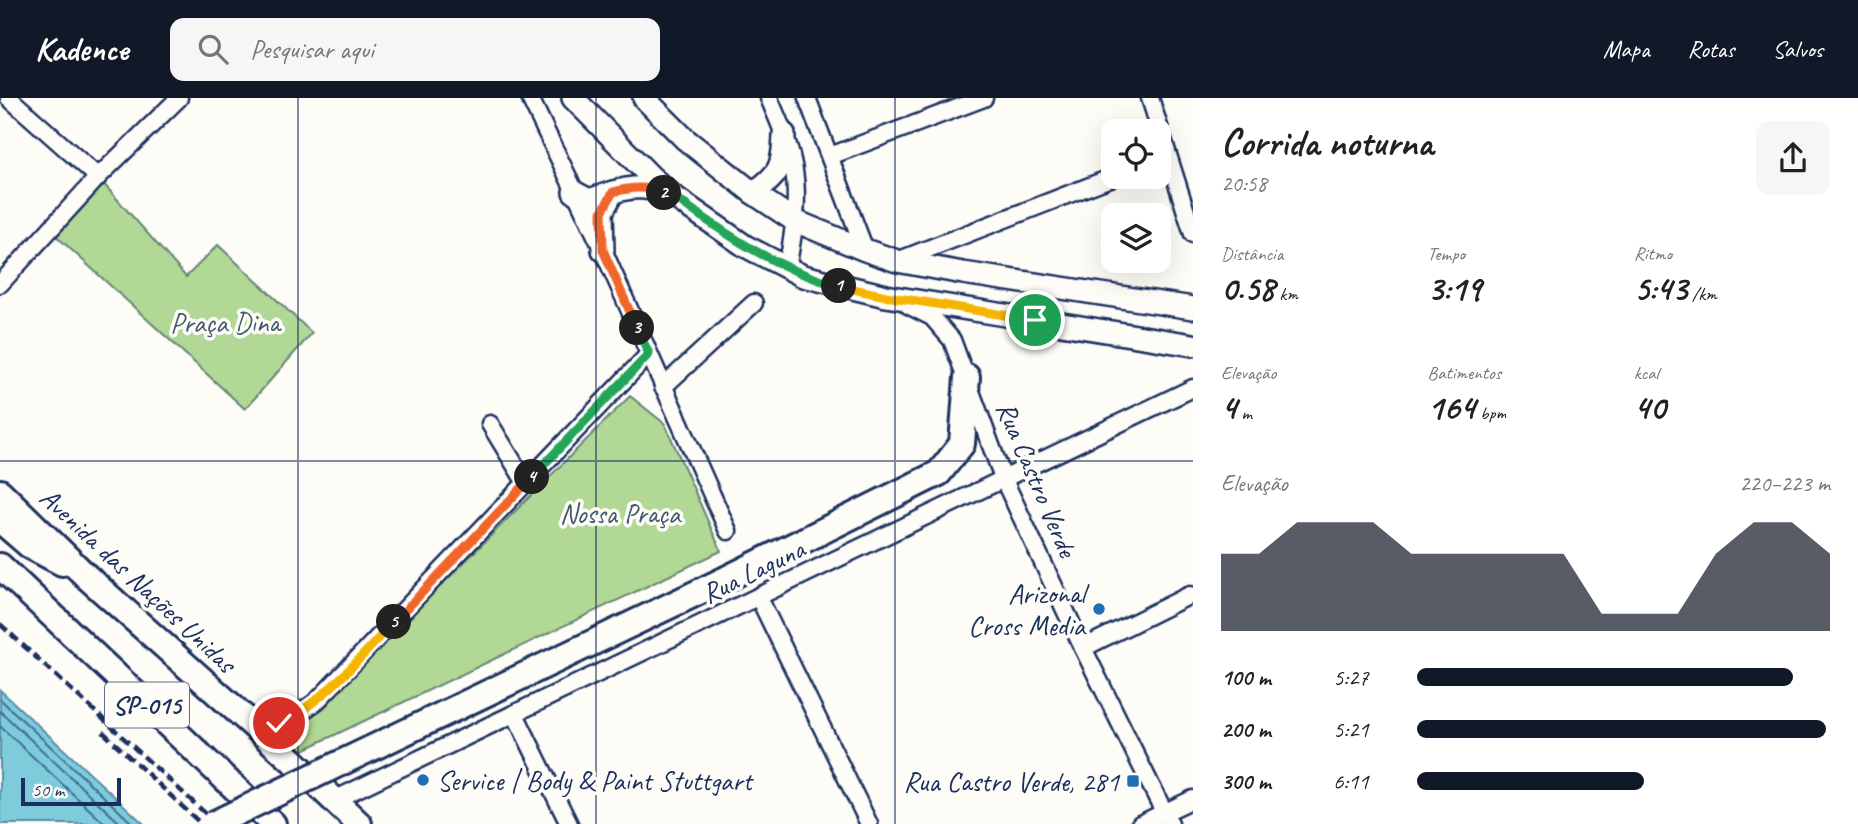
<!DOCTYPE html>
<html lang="pt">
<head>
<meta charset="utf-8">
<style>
	:root { --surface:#fff; --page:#f6f6f6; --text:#222; --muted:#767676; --accent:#111827 }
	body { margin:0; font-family:Caveat,sans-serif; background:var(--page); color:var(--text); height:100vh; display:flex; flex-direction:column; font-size:26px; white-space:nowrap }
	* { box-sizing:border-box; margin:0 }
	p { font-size:23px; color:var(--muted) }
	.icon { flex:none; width:38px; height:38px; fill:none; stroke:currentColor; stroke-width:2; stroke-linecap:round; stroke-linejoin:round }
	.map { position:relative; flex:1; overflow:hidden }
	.details { display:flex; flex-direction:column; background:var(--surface); width:665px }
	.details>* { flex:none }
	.fabs { position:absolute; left:1101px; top:21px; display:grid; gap:14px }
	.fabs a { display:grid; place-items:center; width:70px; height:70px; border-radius:14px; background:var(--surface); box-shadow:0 7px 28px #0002; font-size:35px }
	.scale { position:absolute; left:21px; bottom:18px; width:100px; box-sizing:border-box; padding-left:7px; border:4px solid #1b2f5e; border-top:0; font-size:19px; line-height:24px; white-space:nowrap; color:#1b2f5e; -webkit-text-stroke:5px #fdfcf7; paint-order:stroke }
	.pin { position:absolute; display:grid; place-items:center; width:60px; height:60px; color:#fff; margin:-30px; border:4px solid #fff; border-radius:50%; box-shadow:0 2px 7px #0007 }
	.km { position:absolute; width:35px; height:35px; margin:-18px; border-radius:50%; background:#222; color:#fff; font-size:19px; line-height:35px; text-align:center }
	.round { display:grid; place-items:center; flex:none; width:74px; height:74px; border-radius:14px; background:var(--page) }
	.headline { display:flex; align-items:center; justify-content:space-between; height:119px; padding:0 28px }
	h1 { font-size:38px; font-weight:600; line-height:52px }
	.figures { display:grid; grid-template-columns:repeat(3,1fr); gap:10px; height:119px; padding:7px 28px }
	.figures div { display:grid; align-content:center }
	.figures b { font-size:35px; font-weight:600 }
	.figures small { font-size:19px; font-weight:400 }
	.figures p { font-size:19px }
	.chart { height:196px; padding:14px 28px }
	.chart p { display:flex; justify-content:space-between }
	.chart svg { width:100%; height:126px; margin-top:7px; fill:var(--accent); opacity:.7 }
	ul { padding:0 28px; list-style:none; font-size:23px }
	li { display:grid; grid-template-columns:112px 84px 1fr; align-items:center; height:52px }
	li i { height:18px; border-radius:9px; background:var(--accent) }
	header { display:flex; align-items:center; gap:42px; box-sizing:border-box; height:98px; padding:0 35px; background:var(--accent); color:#fff }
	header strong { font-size:33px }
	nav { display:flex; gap:38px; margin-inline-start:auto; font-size:24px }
	.search { width:490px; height:63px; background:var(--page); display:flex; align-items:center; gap:18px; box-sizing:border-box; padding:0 24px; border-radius:14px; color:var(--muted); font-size:26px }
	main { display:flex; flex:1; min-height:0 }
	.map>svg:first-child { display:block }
	.green { fill:#b1d894; stroke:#668479; stroke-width:2 }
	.water { fill:#7ecbdc; stroke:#568daa; stroke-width:2 }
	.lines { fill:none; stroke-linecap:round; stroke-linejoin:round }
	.shore { stroke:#436d90; stroke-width:2 }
	.minor-casing { stroke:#1b2f5e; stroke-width:21 }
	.major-casing { stroke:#1b2f5e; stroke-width:26 }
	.highway-casing { stroke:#1b2f5e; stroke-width:30 }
	.minor { stroke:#fdfcf7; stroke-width:16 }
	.major { stroke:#fdfcf7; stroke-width:21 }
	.highway { stroke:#fdfcf7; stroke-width:24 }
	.rail { stroke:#1b2f5e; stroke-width:4.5; stroke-dasharray:10 5; stroke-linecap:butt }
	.highway-bridge-casing { stroke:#1b2f5e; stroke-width:30; stroke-linecap:butt }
	.highway-bridge { stroke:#fdfcf7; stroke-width:24 }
	.split-1-casing { stroke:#fff; stroke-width:14 }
	.split-2-casing { stroke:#fff; stroke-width:14 }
	.split-3-casing { stroke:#fff; stroke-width:14 }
	.split-4-casing { stroke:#fff; stroke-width:14 }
	.split-5-casing { stroke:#fff; stroke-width:14 }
	.split-6-casing { stroke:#fff; stroke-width:14 }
	.split-1 { stroke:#f5b400; stroke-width:9 }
	.split-2 { stroke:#22a559; stroke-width:9 }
	.split-3 { stroke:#f0652b; stroke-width:9 }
	.split-4 { stroke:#22a559; stroke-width:9 }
	.split-5 { stroke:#f0652b; stroke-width:9 }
	.split-6 { stroke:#f5b400; stroke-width:9 }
	.grid { fill:none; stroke:#1b2f5e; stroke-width:2; stroke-opacity:0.55 }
	.poi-dot { fill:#1f6fb2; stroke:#fdfcf7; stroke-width:2.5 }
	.labels { text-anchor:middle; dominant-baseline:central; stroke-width:7; stroke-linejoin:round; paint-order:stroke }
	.shield { fill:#fdfcf7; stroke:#5f6c8c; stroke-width:2 }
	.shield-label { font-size:26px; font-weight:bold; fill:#1b2f5e }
	.park-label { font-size:28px; fill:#40596c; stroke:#fdfcf7 }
	.street-label { font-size:28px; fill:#1b2f5e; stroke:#fdfcf7 }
	.poi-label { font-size:28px; fill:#1b2f5e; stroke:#fdfcf7; text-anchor:end }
</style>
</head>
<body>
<header>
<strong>Kadence</strong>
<div class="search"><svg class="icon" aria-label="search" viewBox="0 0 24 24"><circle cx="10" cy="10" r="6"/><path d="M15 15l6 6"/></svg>Pesquisar aqui</div>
<nav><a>Mapa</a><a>Rotas</a><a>Salvos</a></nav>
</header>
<main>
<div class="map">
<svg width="1193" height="726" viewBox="0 0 1193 726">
	<rect width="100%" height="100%" fill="#fdfcf7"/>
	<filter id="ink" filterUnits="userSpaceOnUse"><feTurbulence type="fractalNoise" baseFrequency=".0143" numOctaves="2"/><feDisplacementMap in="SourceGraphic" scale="14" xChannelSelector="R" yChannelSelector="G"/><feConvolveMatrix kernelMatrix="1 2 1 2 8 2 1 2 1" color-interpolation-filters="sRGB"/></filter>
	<g filter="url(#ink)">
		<!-- green -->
		<g class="green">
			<path d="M102,84L186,179L218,147L312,235L245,311L53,135Z"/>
			<path d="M630,298L665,326L721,453L301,653L288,641Z"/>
		</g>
		<!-- water -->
		<path class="water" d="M0,592L144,726H0Z"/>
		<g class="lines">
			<!-- shore -->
			<g class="shore">
				<path d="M0,601L133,726"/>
				<path d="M0,613L121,726"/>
				<path d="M0,628L105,726"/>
			</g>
			<defs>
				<g id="minor">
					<path d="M9,0L98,79"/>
					<path d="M530,0L603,152L728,433"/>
					<path d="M769,0C778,22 789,44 793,67C800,102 793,137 787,171"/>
					<path d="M807,0L865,152"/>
					<path d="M1150,0L1193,136"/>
					<path d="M830,58L984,0"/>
					<path d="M897,163L1113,79"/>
					<path d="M0,186L98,79L179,0"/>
					<path d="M908,207L932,219L952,242L1003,380L1083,550L1170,726"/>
					<path d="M663,289L754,205"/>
					<path d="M490,326L526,385"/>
					<path d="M759,500L869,726"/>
					<path d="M1083,550L1190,497"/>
					<path d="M515,616L569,726"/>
					<path d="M258,633L297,617L317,603L649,256"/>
					<path d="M334,702L1193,290"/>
					<path d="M1140,726L1193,701"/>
				</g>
				<g id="major">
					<path d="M573,0L650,78L673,98L745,148L803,178L886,198L1193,247"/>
					<path d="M644,0L685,41L753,95L795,123L865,152L897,163L963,175L1193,210"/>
					<path d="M574,94L589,102L613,94"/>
					<path d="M753,95C780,76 783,69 784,36"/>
					<path d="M603,152L602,114L613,94C634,88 647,88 667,96"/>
				</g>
				<g id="highway">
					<path d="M0,394L87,479L292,662L359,726"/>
					<path d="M0,422L30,448L62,465"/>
					<path d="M0,468L273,726"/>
					<path d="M728,480L939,375L962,346L967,279"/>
				</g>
			</defs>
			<!-- minor casing -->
			<use href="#minor" class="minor-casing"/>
			<!-- major casing -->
			<use href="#major" class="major-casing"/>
			<!-- highway casing -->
			<use href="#highway" class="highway-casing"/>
			<!-- minor -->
			<use href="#minor" class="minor"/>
			<!-- major -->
			<use href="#major" class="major"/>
			<!-- highway -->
			<use href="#highway" class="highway"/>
			<!-- rail -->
			<g class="rail">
				<path d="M0,526L217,726"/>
				<path d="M103,634L201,726"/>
			</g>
			<defs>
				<path id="highway-bridge" d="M213,726L728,480"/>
			</defs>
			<!-- highway-bridge casing -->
			<use href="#highway-bridge" class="highway-bridge-casing"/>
			<!-- highway-bridge -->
			<use href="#highway-bridge" class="highway-bridge"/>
		</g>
	</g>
	<g class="lines" filter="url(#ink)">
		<defs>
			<path id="split-1" d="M839,188L886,198L1035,222"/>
			<path id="split-2" d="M664,95L673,98C725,136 776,171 839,188"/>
			<path id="split-3" d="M637,230L603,152L602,114L613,94C633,89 645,88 664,95"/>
			<path id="split-4" d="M532,379L649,256L637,230"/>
			<path id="split-5" d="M394,524L532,379"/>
			<path id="split-6" d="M279,625C325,604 359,560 394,524"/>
		</defs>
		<!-- split-1 casing -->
		<use href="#split-1" class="split-1-casing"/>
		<!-- split-2 casing -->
		<use href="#split-2" class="split-2-casing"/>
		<!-- split-3 casing -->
		<use href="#split-3" class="split-3-casing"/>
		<!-- split-4 casing -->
		<use href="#split-4" class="split-4-casing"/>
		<!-- split-5 casing -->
		<use href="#split-5" class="split-5-casing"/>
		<!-- split-6 casing -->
		<use href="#split-6" class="split-6-casing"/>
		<!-- split-1 -->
		<use href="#split-1" class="split-1"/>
		<!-- split-2 -->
		<use href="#split-2" class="split-2"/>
		<!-- split-3 -->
		<use href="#split-3" class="split-3"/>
		<!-- split-4 -->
		<use href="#split-4" class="split-4"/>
		<!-- split-5 -->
		<use href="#split-5" class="split-5"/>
		<!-- split-6 -->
		<use href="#split-6" class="split-6"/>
	</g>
	<!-- grid -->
	<path class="grid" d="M298,0V726M596,0V726M895,0V726M0,363H1193"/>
	<!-- markers -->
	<g class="poi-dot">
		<circle cx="1099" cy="511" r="7"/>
		<circle cx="423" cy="682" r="7"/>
		<rect x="1126" y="676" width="14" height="14" rx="3.5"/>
	</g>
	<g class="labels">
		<!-- shield labels -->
		<rect class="shield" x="105" y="584.5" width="84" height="45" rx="5"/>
		<g class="shield-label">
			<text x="147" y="607">SP-015</text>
		</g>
		<!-- park labels -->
		<g class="park-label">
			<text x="225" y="224">Praça Dina</text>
			<text x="620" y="415">Nossa Praça</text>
		</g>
		<!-- street labels -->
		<g class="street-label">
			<text transform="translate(1037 381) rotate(67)">Rua Castro Verde</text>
			<text transform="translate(753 473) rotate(-26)">Rua Laguna</text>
			<text transform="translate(138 482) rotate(43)">Avenida das Nações Unidas</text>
		</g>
		<!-- poi labels -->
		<g class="poi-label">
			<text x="1085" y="495">Arizonal<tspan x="1085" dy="32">Cross Media</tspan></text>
			<text x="437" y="682" text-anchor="start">Service | Body &amp; Paint Stuttgart</text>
			<text x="1119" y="683">Rua Castro Verde, 281</text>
		</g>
	</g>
</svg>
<div class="fabs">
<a><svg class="icon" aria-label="locate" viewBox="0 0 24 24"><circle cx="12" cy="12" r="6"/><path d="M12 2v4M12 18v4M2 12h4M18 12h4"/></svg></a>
<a><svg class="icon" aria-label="layers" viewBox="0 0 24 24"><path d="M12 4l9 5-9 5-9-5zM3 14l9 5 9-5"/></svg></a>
</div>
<div class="scale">50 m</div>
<div class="pin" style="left:1035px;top:222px;background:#1e9e55"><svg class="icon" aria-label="arrive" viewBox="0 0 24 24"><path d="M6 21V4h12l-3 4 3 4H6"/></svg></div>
<div class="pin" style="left:279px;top:625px;background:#d93025"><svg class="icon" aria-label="check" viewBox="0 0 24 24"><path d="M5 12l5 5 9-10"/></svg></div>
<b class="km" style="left:839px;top:188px">1</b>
<b class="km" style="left:664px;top:95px">2</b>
<b class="km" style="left:637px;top:230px">3</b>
<b class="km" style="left:532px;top:379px">4</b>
<b class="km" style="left:394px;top:524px">5</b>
</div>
<section class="details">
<div class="headline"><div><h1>Corrida noturna</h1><p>20:58</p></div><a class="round"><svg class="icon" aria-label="share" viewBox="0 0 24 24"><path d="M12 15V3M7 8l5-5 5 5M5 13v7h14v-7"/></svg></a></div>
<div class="figures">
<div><p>Distância</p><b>0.58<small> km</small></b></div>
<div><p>Tempo</p><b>3:19</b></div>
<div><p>Ritmo</p><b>5:43<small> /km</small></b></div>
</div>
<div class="figures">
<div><p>Elevação</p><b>4<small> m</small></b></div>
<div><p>Batimentos</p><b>164<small> bpm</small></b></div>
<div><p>kcal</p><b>40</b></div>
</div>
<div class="chart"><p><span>Elevação</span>220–223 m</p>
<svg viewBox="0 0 160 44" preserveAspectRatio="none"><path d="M0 44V17L10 17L20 6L30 6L40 6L50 17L60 17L70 17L80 17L90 17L100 38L110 38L120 38L130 17L140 6L150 6L160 17V44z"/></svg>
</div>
<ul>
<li><b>100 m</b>5:27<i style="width:91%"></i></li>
<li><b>200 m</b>5:21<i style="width:99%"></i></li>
<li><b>300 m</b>6:11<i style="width:55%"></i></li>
</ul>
</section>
</main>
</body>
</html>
